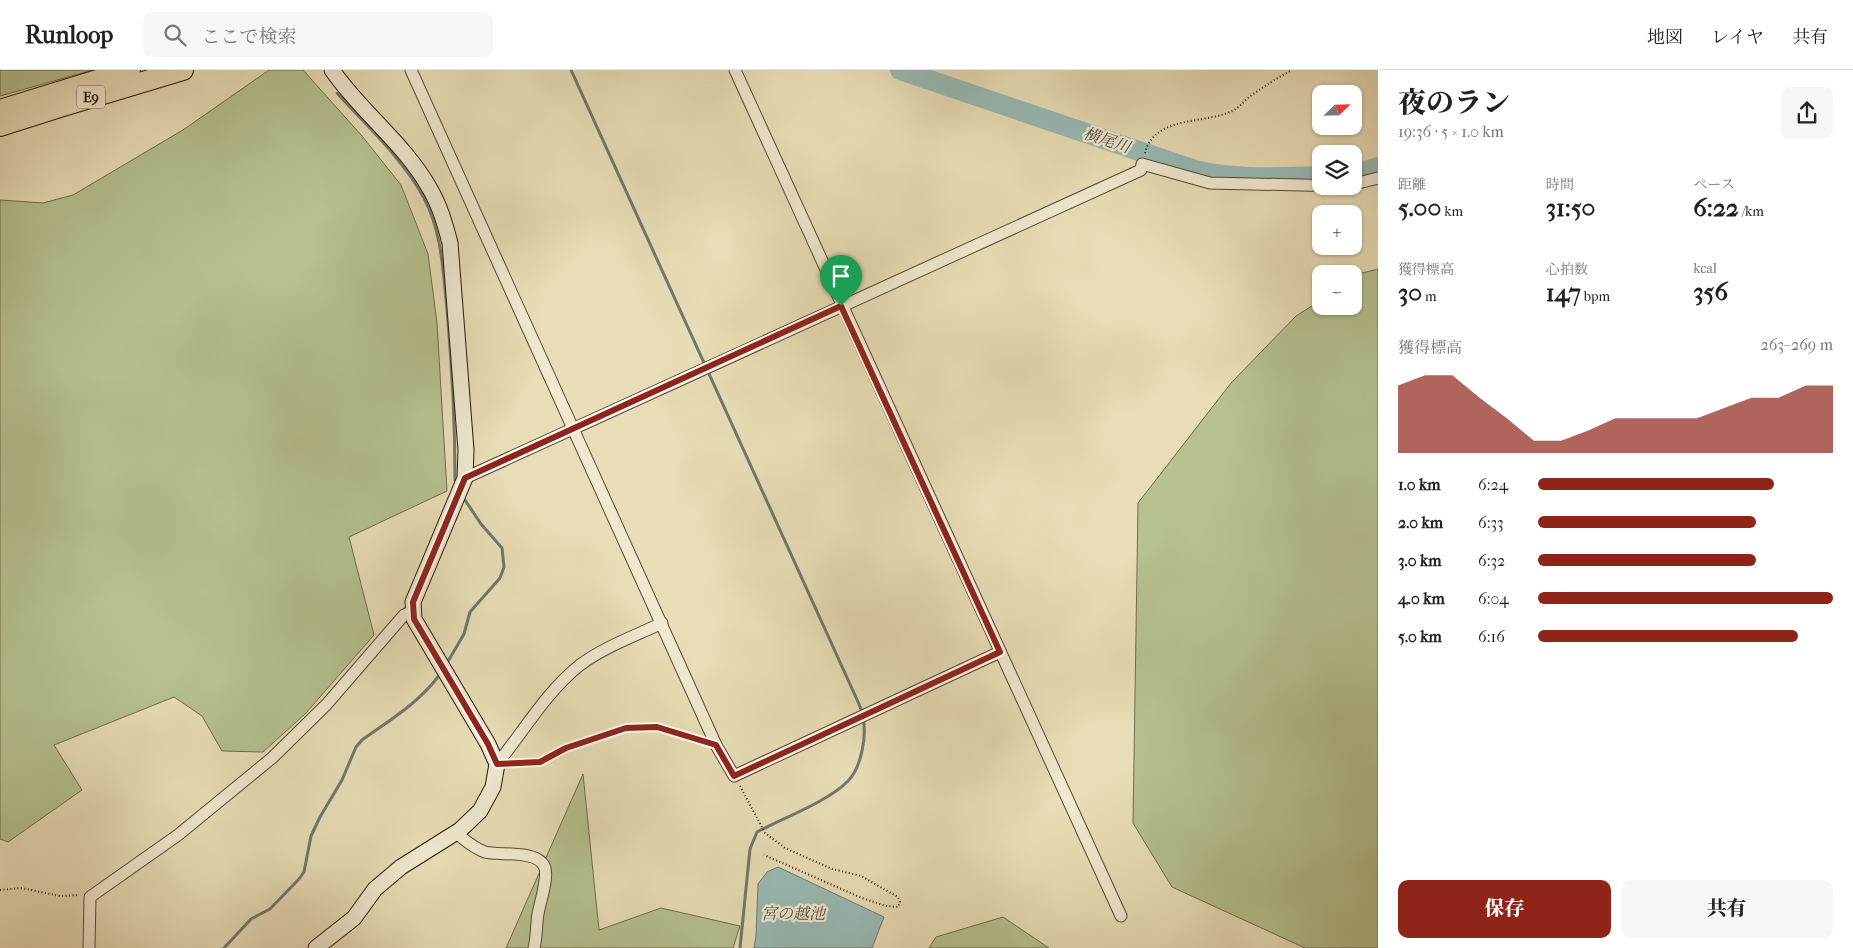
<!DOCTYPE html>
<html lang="ja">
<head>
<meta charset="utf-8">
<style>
	:root { --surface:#fff; --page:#f6f6f6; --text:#222; --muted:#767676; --line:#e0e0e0; --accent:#8f2418 }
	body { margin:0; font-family:"IM FELL French Canon","Noto Serif JP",serif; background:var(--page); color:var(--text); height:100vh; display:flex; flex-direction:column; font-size:19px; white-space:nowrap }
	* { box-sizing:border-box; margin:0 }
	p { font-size:16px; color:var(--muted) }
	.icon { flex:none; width:28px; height:28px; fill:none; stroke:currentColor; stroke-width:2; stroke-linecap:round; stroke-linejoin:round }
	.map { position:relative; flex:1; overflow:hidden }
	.side { display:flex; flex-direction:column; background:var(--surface); width:475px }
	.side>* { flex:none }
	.needle { width:32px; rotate:67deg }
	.controls { position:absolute; left:1312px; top:15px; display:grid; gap:10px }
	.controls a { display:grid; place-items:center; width:50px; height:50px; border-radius:10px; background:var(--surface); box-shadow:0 1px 4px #0004; font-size:25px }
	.pin { position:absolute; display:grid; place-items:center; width:42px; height:42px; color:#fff; margin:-51px -21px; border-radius:50% 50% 50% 0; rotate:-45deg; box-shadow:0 0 5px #0007 }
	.pin .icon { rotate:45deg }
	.round { display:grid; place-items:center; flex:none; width:52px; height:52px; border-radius:10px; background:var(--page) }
	.summary { display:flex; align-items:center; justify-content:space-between; height:85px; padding:0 20px }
	h1 { font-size:28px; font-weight:800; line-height:38px }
	.figures { display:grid; grid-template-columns:repeat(3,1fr); gap:8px; height:85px; padding:5px 20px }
	.figures div { display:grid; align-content:center }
	.figures b { font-size:25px; font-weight:800 }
	.figures small { font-size:14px; font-weight:400 }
	.figures p { font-size:14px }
	.chart { height:140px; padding:10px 20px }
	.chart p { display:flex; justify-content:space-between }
	.chart svg { width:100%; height:90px; margin-top:5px; fill:var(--accent); opacity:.7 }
	.button { display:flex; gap:10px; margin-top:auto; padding:10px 20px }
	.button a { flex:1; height:58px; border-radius:10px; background:var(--accent); color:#fff; font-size:20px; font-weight:800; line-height:58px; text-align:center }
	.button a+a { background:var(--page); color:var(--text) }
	ul { padding:0 20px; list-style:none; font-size:16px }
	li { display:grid; grid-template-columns:80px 60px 1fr; align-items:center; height:38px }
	li i { height:12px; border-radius:6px; background:var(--accent) }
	header { display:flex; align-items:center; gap:30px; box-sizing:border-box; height:70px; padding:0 25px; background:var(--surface); border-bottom:1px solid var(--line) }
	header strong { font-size:24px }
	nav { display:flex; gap:28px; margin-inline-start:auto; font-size:18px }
	.search { width:350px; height:45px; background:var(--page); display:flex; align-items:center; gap:12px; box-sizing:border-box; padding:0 18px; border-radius:10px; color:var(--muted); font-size:19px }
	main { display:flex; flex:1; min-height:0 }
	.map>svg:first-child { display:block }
	.green { fill:#b5c18e; stroke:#706c4c }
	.water { fill:#99bab5; stroke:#6d7971 }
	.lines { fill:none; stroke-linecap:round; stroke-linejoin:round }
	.stream { stroke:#6d7971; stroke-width:3 }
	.river { stroke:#99bab5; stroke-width:20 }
	.street-casing { stroke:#5a4835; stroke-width:13 }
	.secondary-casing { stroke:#2a170a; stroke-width:17 }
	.highway-casing { stroke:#2a170a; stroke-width:22 }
	.path { stroke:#2a170a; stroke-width:2; stroke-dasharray:1 2.5; stroke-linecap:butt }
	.street { stroke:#f0e9d0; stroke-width:11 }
	.secondary { stroke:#f0e9d0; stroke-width:15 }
	.highway { stroke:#e8ddb6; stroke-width:20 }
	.route-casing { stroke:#fff; stroke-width:10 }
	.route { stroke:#8f2418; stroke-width:6 }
	.labels { text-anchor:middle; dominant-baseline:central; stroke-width:4.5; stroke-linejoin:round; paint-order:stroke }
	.shield { fill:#f0e9d0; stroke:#655645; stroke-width:1 }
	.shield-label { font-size:14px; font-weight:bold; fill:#2a170a }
	.water-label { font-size:16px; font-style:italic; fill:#515046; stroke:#f0e9d0 }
</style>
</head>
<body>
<header>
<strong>Runloop</strong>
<div class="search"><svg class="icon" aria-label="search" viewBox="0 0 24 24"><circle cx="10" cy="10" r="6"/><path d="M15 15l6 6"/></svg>ここで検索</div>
<nav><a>地図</a><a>レイヤ</a><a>共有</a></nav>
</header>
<main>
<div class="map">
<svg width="1378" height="878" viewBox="0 0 1378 878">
	<rect width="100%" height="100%" fill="#e8ddb6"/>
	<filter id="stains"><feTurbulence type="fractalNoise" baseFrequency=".004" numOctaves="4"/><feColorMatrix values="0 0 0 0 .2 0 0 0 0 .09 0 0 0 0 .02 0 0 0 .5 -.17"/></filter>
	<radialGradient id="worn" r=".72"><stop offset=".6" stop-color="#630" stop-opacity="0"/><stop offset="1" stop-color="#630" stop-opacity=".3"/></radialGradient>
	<!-- green -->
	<g class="green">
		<path d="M0,0H93L0,26Z"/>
		<path d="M269,0H303L362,66L401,115L428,184L437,253L447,421L349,467L374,565L306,643L263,682L222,681L202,646L174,627L54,675L82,720L8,772L0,769V130L43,133L73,125L183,60Z"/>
		<path d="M1378,199V878H1305L1172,817L1133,753L1138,433L1231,313L1296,246L1321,230V236H1354V209L1362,203Z"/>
		<path d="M583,704L599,860L661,838L740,856L733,878H506Z"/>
		<path d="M1003,847L1049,878H929L936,867Z"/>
	</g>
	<!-- water -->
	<path class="water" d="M778,797L884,847L872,878H754L756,866L758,814L767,802Z"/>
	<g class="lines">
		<!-- stream -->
		<g class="stream">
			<path d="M571,0L859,634L862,642"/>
			<path d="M337,23C367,56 403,89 424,128C442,162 443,202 447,239C452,296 455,353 455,410L457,413"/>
			<path d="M447,593L464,564L470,542L500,508L504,497L502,478L481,454L465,430"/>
			<path d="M224,878L251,849L270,839L299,809L304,802L311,766L320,747L342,710L356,677L362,670C390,650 417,634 438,607"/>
			<path d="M740,878L750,779L757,762C783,748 829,731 848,711C861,698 867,666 863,648"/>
		</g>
		<!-- river -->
		<g class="river">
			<path d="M900,0L1195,100C1236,110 1279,107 1321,106"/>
			<path d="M1354,105L1378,97"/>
		</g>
		<defs>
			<g id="street">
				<path d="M411,0L716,675L734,706L1000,582"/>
				<path d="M735,0L1121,846"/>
				<path d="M1354,114L1378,108"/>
				<path d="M465,408L1141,100L1142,94L1210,113L1343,116"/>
				<path d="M497,694C524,661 546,622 580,595C604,577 635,566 662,553"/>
				<path d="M456,763C465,770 473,778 485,782C499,786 539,779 545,798C548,810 540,832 538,844C536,855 537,867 534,878"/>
				<path d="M89,878L90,827L178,765L272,688L326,635L404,545L413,541"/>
			</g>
			<path id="secondary" d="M316,878L354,848L375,819L401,797L460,760L480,741L493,717L497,694L488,674L414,549L413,532L465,408L466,380L450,173C445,154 440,136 430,119C405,74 361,42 332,0"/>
			<g id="highway">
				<path d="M0,40L130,0"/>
				<path d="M0,56L63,36L183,0"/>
			</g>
		</defs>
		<!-- street casing -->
		<use href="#street" class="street-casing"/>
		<!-- secondary casing -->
		<use href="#secondary" class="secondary-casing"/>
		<!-- highway casing -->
		<use href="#highway" class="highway-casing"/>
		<!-- path -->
		<g class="path">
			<path d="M1145,83C1155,44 1207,55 1234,40C1240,37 1244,31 1249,27C1263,17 1277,8 1292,0"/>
			<path d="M513,694L540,692L566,678L626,658L657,657L701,671"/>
			<path d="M740,716L765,763L785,778L832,799L861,806L898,827L900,832L898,837L886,836L862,828L764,785"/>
			<path d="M0,820L21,818L60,826L79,825"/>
		</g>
		<!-- street -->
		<use href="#street" class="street"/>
		<!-- secondary -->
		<use href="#secondary" class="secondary"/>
		<!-- highway -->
		<use href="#highway" class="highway"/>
	</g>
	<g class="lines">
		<defs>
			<path id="route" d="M841,236L1000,582L734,706L716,675L657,657L626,658L566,678L540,692L497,694L488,674L414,549L413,532L465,408Z"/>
		</defs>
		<!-- route casing -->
		<use href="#route" class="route-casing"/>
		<!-- route -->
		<use href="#route" class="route"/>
	</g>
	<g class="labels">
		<!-- shield labels -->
		<rect class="shield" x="77" y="15.5" width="28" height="23" rx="4"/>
		<g class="shield-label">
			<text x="91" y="27">E9</text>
		</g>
		<!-- water labels -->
		<g class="water-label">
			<text transform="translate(1107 70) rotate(19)">横尾川</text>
			<text x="793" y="843">宮の越池</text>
		</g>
	</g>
	<rect width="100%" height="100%" filter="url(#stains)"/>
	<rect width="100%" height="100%" fill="url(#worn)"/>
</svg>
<div class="controls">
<a><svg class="needle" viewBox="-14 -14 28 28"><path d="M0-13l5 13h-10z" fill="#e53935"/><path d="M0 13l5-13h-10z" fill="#767676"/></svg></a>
<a><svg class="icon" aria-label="layers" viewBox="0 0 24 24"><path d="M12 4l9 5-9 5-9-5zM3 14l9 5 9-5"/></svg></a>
<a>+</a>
<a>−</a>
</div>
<div class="pin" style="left:841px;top:236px;background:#1e9e55"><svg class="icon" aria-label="arrive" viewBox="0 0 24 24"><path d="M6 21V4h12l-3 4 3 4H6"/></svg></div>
</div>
<section class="side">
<div class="summary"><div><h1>夜のラン</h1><p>19:36 · 5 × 1.0 km</p></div><a class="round"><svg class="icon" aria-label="share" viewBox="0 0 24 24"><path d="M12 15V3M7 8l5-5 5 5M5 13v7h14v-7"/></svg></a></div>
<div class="figures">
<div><p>距離</p><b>5.00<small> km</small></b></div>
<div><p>時間</p><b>31:50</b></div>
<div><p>ペース</p><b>6:22<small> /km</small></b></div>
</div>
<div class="figures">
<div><p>獲得標高</p><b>30<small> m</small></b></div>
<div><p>心拍数</p><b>147<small> bpm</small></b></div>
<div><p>kcal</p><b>356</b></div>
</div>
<div class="chart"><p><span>獲得標高</span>263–269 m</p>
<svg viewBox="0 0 160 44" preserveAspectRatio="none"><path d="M0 44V11L10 6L20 6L30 17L40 27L50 38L60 38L70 33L80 27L90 27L100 27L110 27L120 22L130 17L140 17L150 11L160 11V44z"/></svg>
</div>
<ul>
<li><b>1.0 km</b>6:24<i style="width:80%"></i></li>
<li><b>2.0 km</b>6:33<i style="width:74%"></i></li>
<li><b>3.0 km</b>6:32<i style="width:74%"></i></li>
<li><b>4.0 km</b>6:04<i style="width:100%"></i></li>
<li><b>5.0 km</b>6:16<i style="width:88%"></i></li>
</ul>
<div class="button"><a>保存</a><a>共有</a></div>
</section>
</main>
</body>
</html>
